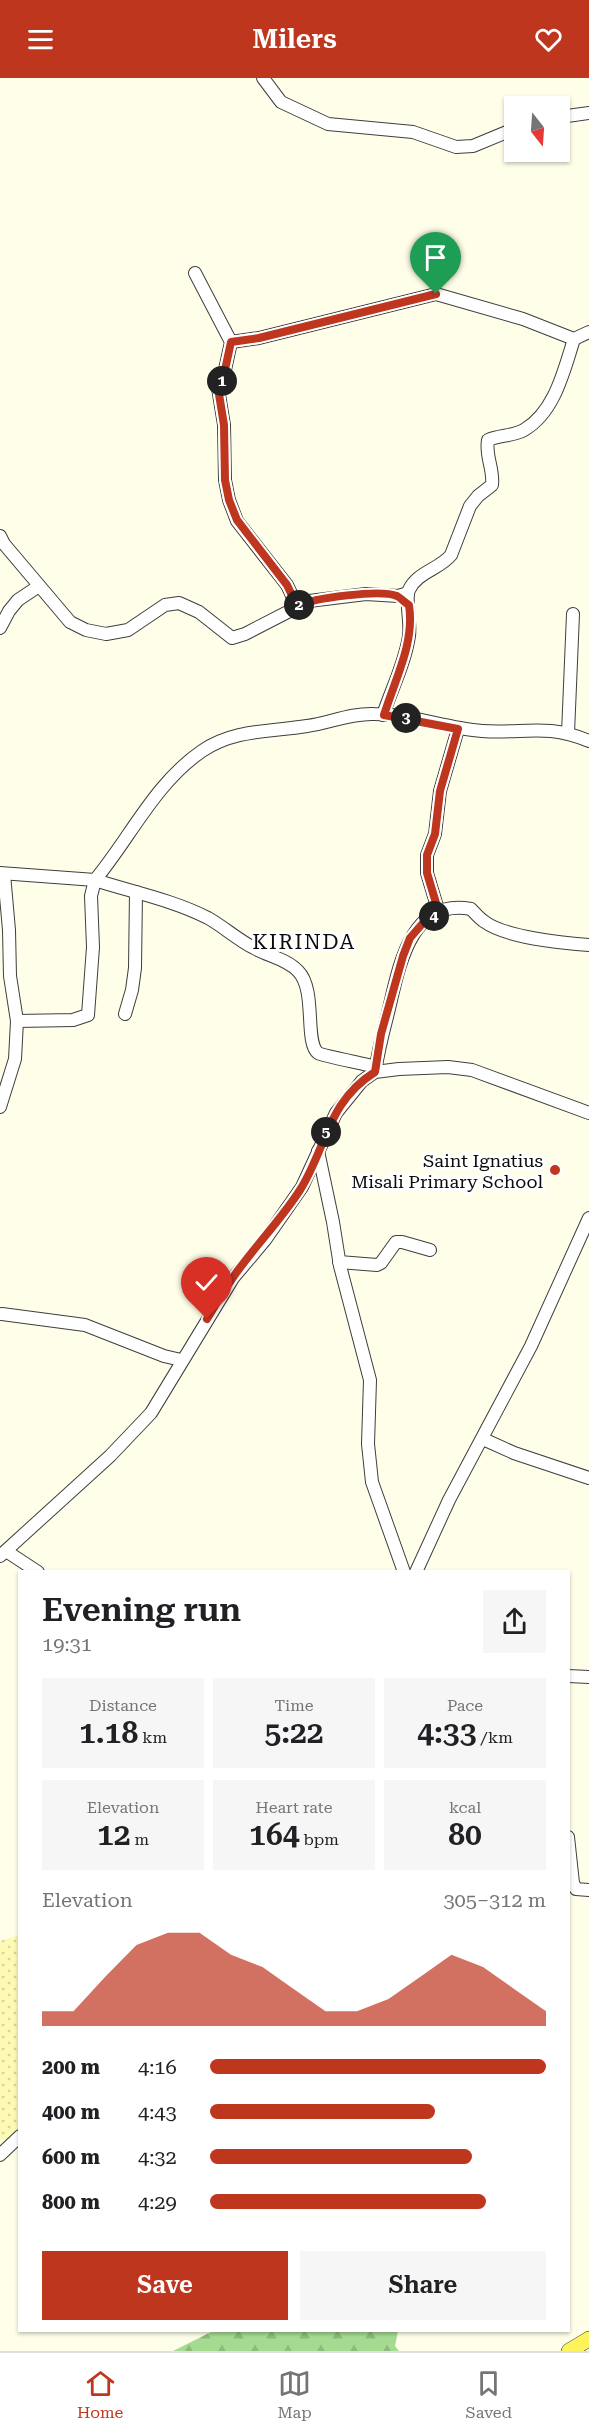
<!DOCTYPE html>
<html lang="en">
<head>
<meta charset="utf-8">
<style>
	:root { --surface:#fff; --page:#f6f6f6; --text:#202124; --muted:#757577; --line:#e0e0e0; --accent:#bf361f }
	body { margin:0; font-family:"Roboto Serif",serif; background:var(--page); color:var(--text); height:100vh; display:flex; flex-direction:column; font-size:22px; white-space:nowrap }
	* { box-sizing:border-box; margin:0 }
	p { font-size:20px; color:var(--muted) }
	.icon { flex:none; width:33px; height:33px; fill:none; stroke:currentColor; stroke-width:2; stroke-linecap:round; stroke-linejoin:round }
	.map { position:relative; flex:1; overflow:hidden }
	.details { position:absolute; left:18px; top:1492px; width:552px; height:762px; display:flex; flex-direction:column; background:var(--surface); border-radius:0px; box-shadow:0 2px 4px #0004 }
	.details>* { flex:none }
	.needle { width:39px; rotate:163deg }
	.tools { position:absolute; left:504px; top:18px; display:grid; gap:12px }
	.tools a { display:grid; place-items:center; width:66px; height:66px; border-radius:0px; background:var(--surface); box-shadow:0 2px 4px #0004; font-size:30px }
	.pin { position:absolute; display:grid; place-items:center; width:51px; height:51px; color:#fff; margin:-62px -26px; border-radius:50% 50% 50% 0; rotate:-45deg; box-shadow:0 0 6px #0007 }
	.pin .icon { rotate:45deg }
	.km { position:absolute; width:30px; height:30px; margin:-15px; border-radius:50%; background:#222; color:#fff; font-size:16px; line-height:30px; text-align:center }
	.round { display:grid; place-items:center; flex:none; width:63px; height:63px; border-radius:0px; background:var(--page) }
	.headline { display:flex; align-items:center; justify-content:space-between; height:102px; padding:0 24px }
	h1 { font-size:33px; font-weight:600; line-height:45px }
	.metrics { display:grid; grid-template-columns:repeat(3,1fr); gap:9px; height:102px; padding:6px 24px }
	.metrics div { display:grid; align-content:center; border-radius:0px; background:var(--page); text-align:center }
	.metrics b { font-size:30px; font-weight:600 }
	.metrics small { font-size:16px; font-weight:400 }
	.metrics p { font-size:16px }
	.chart { height:168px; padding:12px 24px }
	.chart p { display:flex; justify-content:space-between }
	.chart svg { width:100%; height:108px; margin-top:6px; fill:var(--accent); opacity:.7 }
	.action { display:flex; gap:12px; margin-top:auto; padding:12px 24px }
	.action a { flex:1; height:69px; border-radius:0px; background:var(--accent); color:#fff; font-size:24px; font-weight:600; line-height:69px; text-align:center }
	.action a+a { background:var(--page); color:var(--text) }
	ul { padding:0 24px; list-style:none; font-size:20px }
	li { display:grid; grid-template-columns:96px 72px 1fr; align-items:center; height:45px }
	li i { height:15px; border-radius:8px; background:var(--accent) }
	header { display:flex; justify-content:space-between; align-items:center; height:78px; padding:0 24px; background:var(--accent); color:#fff; font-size:27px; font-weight:600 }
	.tab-bar { display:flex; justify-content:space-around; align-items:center; height:84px; border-top:2px solid var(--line); background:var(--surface); font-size:16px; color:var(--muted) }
	.tab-bar a { display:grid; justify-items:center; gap:3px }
	.tab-bar .on { color:var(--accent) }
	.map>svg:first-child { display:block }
	.forest { fill:url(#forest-firs) }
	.sand { fill:url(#sand-dots) }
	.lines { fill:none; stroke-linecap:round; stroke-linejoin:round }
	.minor-casing { stroke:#3e3e3e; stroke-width:14 }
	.major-casing { stroke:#1c1c1c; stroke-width:16 }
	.minor { stroke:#fff; stroke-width:12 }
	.major { stroke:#fdf45b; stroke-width:15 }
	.route-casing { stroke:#fff; stroke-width:12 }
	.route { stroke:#bf361f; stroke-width:8 }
	.poi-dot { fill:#bf361f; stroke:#fff; stroke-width:2 }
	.labels { text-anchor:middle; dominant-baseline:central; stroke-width:6; stroke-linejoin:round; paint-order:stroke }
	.poi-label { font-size:18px; fill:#0b0b0b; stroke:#fff; text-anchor:end }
	.quarter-label { font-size:21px; letter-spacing:1.5px; fill:#0b0b0b; stroke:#fff }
</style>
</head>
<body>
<header><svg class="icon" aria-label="menu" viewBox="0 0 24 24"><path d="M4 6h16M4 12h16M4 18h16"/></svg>Milers<svg class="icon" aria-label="heart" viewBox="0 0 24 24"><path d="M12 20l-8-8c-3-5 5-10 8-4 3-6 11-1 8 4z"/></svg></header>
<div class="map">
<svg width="589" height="2273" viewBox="0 0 589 2273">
	<defs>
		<pattern id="forest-firs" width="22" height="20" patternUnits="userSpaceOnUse" patternTransform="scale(1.5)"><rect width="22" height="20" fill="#a4db91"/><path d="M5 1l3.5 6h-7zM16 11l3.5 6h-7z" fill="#8cbb7c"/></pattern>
		<pattern id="sand-dots" width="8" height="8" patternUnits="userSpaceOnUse" patternTransform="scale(1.5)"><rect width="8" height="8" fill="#fcfab4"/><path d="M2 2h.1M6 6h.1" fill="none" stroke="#d7d599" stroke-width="1.8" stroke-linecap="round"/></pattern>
	</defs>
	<rect width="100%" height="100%" fill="#ffffe9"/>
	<!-- forest -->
	<path class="forest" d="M213,2253H398L395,2268L399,2273H173Z"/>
	<!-- sand -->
	<path class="sand" d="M19,1857V2057L0,2063V1863Z"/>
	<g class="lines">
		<defs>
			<g id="minor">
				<path d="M263,0L281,24L328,46L413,54L456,69L473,68L514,51"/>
				<path d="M560,39L589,35"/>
				<path d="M195,195L231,264L223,301L218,310L224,347L225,402L229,422L237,443L287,507L297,528"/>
				<path d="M231,264L259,260L436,216L523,241L574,261L589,254"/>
				<path d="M0,458L4,466L70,544L86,552L106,556L128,552L165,527L179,525L199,534L232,560L245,556L309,523L366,516L398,518L408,515"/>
				<path d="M0,550L9,533L18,522L39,508"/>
				<path d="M383,637C392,610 405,585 409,558C411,545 405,522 409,512C417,494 440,491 451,477L470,428L478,418L492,407C494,391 485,378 488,362C499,357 514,358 524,352C555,334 564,292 574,261"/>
				<path d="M568,655L573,536"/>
				<path d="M0,795L95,802C130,760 155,705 202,673C234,651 270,654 307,648C329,645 351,635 374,636C410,636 445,650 482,653C525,656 545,645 589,663"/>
				<path d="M439,835L427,795V777L435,756L440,713L458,651"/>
				<path d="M125,936L132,912L135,890L136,814"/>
				<path d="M17,943L73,942L88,937L93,869L91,818L95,802C132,814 173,822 208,840C224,849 238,862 254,870C268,878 287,881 298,893C317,912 304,964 318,975C323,978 366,986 376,989"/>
				<path d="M375,994C378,975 382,958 387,939C398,896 407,819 471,831C476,836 480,841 485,844C505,859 563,865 589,867"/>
				<path d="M0,1029L15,981L17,943L10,898L9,852L4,796"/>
				<path d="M318,1073L333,1144L340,1188L370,1302L368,1366L372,1404L404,1494"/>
				<path d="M339,1184L377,1187L381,1185L396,1164H402L430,1172"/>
				<path d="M2,1236L85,1247L164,1278L181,1282"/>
				<path d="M483,1361L514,1375L589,1400"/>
				<path d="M6,1473L38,1494"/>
				<path d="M0,1478L110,1378L151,1335L233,1200L265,1162L302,1109L336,1035L362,1003L375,994L399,991L448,989L472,992L589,1035"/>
				<path d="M416,1494L449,1422L531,1268L589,1140"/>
				<path d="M568,1598L589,1599"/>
				<path d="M568,1759L573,1805L576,1811L589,1812"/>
				<path d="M0,2077L20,2058"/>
			</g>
			<path id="major" d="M569,2273L589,2261"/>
		</defs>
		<!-- minor casing -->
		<use href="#minor" class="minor-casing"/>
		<!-- major casing -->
		<use href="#major" class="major-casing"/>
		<!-- minor -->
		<use href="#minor" class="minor"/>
		<!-- major -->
		<use href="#major" class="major"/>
	</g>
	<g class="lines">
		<defs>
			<path id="route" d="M207,1241C217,1224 227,1207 239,1191C259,1164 282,1140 300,1112C327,1069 327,1024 375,994L381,956L403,878L410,860L423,845L439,835L427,795V777L435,756L440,713L458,651L384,637C395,601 415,565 409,527C405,525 401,520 397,518C380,511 314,520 297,528L287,507L237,442L229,422L225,402L224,347L218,310L223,301L231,264L259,260L436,216"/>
		</defs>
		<!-- route casing -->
		<use href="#route" class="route-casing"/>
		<!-- route -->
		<use href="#route" class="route"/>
	</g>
	<!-- markers -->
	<circle class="poi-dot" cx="555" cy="1092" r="6"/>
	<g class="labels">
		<!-- poi labels -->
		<g class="poi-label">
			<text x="543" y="1082">Saint Ignatius<tspan x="543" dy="21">Misali Primary School</tspan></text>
		</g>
		<!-- quarter labels -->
		<g class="quarter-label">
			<text x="304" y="864">KIRINDA</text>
		</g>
	</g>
</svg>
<div class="tools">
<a><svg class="needle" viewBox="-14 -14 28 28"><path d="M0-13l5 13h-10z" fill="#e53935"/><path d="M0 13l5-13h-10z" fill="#757577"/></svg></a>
</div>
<div class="pin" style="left:436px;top:216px;background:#1e9e55"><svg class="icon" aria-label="arrive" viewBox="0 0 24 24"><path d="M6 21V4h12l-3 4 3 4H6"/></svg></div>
<div class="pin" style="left:207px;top:1241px;background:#d93025"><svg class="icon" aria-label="check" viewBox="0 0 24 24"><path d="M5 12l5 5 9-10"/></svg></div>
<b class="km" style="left:222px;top:303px">1</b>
<b class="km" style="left:299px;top:527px">2</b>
<b class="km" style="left:406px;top:640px">3</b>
<b class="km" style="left:434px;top:838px">4</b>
<b class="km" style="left:326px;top:1054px">5</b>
<section class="details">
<div class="headline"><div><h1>Evening run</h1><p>19:31</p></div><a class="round"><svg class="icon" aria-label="share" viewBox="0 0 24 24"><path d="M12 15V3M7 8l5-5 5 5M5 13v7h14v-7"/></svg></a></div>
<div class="metrics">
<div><p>Distance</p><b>1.18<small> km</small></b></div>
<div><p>Time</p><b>5:22</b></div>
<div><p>Pace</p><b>4:33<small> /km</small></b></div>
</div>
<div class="metrics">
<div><p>Elevation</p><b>12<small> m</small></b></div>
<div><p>Heart rate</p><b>164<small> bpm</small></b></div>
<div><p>kcal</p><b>80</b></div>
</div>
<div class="chart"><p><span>Elevation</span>305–312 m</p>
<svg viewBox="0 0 160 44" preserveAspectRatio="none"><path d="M0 44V38L10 38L20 24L30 11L40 6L50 6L60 15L70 20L80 29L90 38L100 38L110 33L120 24L130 15L140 20L150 29L160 38V44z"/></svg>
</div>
<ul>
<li><b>200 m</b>4:16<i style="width:100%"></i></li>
<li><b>400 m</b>4:43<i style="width:67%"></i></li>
<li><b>600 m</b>4:32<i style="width:78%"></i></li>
<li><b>800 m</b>4:29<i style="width:82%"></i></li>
</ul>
<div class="action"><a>Save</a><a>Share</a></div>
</section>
</div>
<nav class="tab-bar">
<a class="on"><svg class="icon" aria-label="home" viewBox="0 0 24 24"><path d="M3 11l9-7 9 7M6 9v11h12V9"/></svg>Home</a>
<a><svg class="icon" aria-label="map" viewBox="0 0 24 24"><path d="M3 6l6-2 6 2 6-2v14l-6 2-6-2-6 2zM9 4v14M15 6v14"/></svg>Map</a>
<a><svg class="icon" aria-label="saved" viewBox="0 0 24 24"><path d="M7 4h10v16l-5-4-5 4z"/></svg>Saved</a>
</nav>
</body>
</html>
